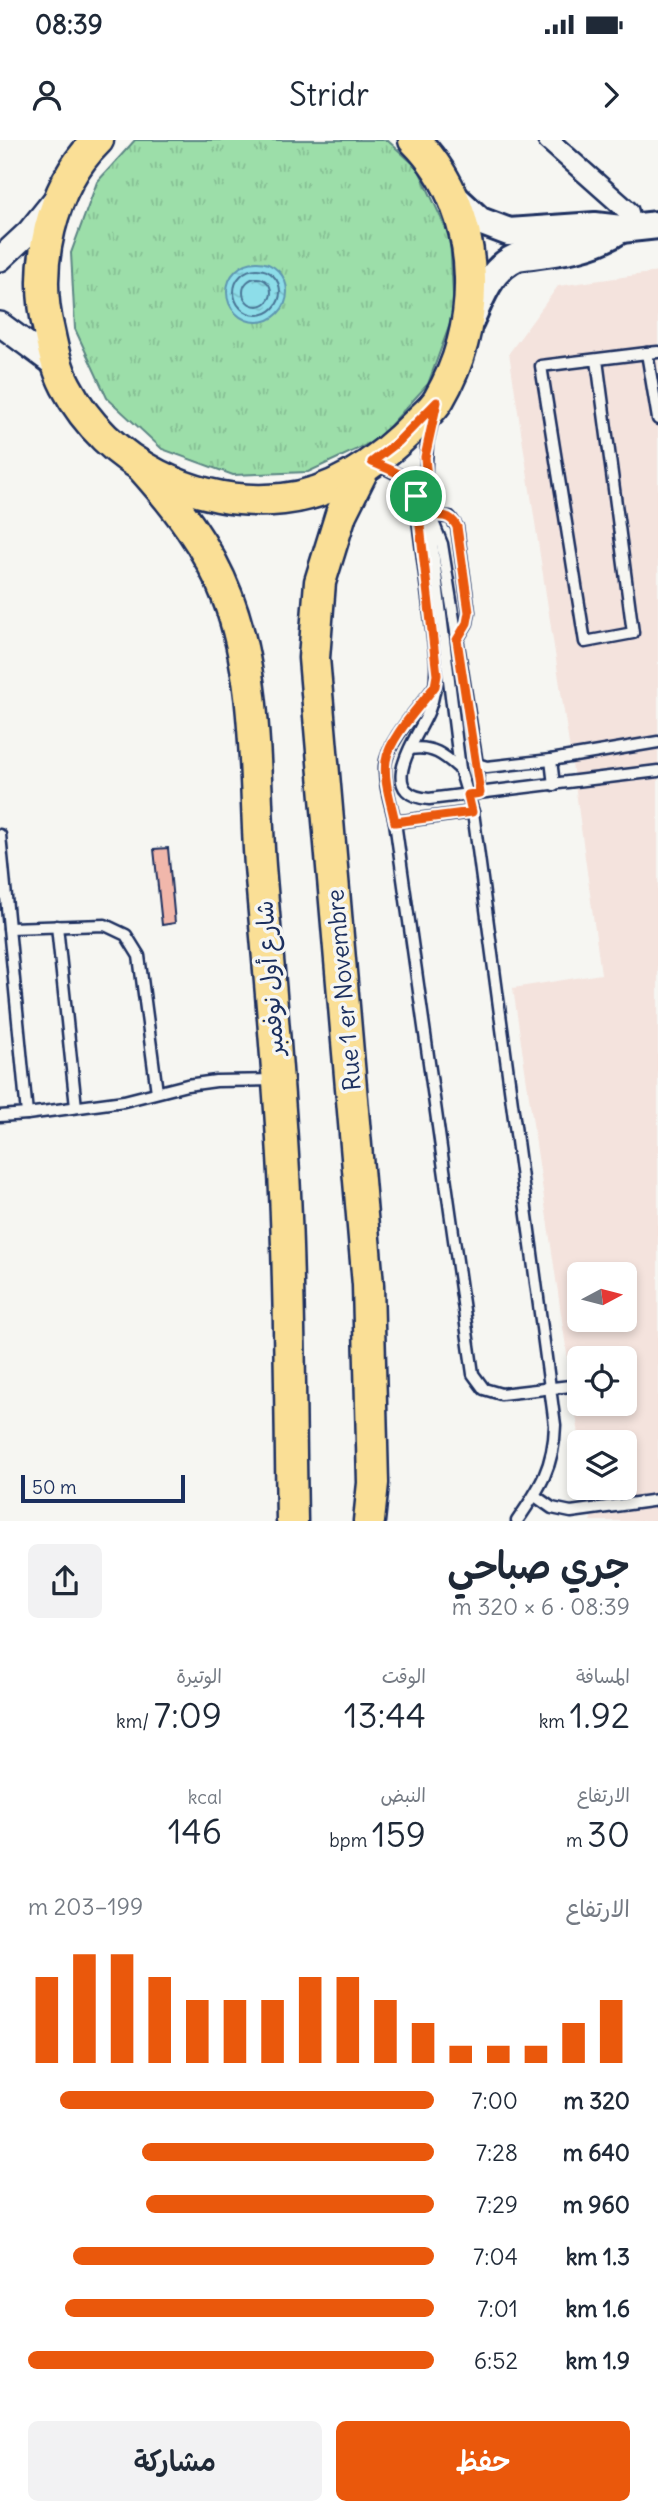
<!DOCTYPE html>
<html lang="ar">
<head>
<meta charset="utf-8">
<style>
	:root { --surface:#fff; --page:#f2f2f3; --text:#1f2937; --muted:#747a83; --accent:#ea580c }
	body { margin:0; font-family:Delius,"Playpen Sans Arabic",sans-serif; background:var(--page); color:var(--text); direction:rtl; height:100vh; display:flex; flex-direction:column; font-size:26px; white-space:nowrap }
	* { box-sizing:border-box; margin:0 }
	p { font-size:23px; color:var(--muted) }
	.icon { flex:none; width:38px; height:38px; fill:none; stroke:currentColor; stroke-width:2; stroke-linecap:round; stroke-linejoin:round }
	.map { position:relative; height:1381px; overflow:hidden; direction:ltr }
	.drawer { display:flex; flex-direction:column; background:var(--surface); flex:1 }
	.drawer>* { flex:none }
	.needle { width:46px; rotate:83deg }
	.buttons { position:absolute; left:567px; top:1122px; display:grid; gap:14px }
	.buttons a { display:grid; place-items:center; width:70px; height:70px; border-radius:10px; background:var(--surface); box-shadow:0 4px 10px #0003; font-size:35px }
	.scale { position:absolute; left:21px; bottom:18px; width:164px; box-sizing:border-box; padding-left:7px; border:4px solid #1b2f5e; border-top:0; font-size:19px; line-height:24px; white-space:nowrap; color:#1b2f5e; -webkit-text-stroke:5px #f6f6f2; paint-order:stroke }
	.pin { position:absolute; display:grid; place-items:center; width:60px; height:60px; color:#fff; margin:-30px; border:4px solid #fff; border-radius:50%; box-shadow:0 2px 7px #0007 }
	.round { display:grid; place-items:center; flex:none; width:74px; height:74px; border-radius:10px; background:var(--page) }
	.overview { display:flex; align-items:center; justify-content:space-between; height:119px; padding:0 28px }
	h1 { font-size:38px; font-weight:600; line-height:52px }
	.metrics { display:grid; grid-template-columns:repeat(3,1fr); gap:10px; height:119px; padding:7px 28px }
	.metrics div { display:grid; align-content:center }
	.metrics b { font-size:35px; font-weight:600 }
	.metrics small { font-size:19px; font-weight:400 }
	.metrics p { font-size:19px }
	.chart { height:196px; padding:14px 28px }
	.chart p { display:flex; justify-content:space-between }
	.chart svg { width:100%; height:126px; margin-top:7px; stroke:var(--accent); stroke-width:6 }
	.cta { display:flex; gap:14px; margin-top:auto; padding:14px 28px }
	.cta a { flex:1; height:80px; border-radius:10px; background:var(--accent); color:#fff; font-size:28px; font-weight:600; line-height:80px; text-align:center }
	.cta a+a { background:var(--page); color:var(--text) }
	ul { padding:0 28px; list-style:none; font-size:23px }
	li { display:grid; grid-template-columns:112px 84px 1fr; align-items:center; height:52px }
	li i { height:18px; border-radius:9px; background:var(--accent) }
	.status { display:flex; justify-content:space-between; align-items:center; height:49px; padding:0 35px; background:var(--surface); direction:ltr }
	.status svg { height:19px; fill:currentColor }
	header { display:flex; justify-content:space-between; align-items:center; height:91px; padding:0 28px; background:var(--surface); font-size:32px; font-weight:600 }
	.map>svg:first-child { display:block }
	.built { fill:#f4e3dd; fill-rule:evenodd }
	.grass { fill:url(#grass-tufts); stroke:#5c8684; stroke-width:2 }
	.water { fill:url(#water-ripples); stroke:#5f97b1; stroke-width:2 }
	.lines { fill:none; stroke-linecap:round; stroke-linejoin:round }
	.shore { stroke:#497596; stroke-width:2 }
	.building { fill:#f1b7ab; stroke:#1b2f5e; stroke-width:2 }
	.service-casing { stroke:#1b2f5e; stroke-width:15 }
	.minor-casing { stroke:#1b2f5e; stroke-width:24 }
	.tertiary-casing { stroke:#1b2f5e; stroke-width:28 }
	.secondary-casing { stroke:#1b2f5e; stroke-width:32 }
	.primary-casing { stroke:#1b2f5e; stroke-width:35 }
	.service { stroke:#f6f6f2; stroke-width:10 }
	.minor { stroke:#f6f6f2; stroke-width:19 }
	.tertiary { stroke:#f6f6f2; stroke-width:23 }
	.secondary { stroke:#f6f6f2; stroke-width:26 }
	.primary { stroke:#fadf96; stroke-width:30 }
	.route-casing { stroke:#fff; stroke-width:14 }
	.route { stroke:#ea580c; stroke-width:9 }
	.labels { text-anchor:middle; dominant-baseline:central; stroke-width:7; stroke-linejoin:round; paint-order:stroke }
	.street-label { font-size:24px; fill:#1b2f5e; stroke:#f6f6f2 }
</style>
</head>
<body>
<div class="status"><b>08:39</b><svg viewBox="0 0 49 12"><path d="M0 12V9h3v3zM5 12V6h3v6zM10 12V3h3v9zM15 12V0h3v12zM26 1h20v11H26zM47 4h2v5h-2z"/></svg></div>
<header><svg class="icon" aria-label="forward" viewBox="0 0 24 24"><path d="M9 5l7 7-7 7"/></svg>Stridr<svg class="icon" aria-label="person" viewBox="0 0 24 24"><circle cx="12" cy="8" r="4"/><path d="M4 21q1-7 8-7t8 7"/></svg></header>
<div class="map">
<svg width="658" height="1381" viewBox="0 0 658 1381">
	<defs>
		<pattern id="grass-tufts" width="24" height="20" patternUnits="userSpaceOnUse" patternTransform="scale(1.75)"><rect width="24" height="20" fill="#9cdea9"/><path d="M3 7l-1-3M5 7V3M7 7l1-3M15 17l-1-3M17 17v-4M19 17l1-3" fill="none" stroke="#86bf94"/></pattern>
		<pattern id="water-ripples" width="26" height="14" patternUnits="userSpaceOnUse" patternTransform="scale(1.75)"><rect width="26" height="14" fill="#8ddde9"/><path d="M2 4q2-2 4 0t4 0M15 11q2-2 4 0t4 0" fill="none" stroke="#79beca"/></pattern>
	</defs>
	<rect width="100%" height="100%" fill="#f6f6f2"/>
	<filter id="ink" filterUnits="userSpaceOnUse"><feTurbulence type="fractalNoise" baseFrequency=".0143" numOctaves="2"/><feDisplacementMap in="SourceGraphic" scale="14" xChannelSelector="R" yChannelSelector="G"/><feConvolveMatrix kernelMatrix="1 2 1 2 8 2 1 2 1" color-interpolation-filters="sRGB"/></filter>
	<g filter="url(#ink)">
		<!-- built -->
		<path class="built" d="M658,132V1381H591L586,1348H625V1302H580L513,848L601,834L574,637L509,213L558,146ZM579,1134H625V1180H579ZM579,1218H625V1264H579Z"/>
		<!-- grass -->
		<path class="grass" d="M135,0H387L418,28L450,97L454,173L428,244L377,300L308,332L233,335L162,309L107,258L75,189L71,113L97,42Z"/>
		<!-- water -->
		<circle class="water" cx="257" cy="152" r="30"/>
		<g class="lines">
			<!-- shore -->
			<g class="shore">
				<circle cx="257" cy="152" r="23"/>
				<circle cx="257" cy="152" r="14"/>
			</g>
		</g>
		<!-- building -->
		<path class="building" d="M168,708L175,783L162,785L154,709Z"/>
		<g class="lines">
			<defs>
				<g id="service">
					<path d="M647,213L658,212"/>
					<path d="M597,220L633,493L585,502L541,226L647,213L658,279"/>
					<path d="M432,282L427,303L425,345L460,629L473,672L555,1285C554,1326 540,1348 517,1381"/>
					<path d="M377,324L405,338L414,349L436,521C437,538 435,554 429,570C420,595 372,654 429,659L658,631"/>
					<path d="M423,376L450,377L457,387L469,472L467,483L457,500"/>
					<path d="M433,382L442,404L477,624L487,627L551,620L658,602"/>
					<path d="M435,546C420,567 387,601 385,626C384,644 391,664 395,682L473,1234L484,1249L501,1254L579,1245"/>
					<path d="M410,609C432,605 444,615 460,629"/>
					<path d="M551,620L554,645"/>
					<path d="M477,624L479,653"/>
					<path d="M395,682L473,672"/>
					<path d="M0,695L27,974L0,976"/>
					<path d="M57,786L76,967"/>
					<path d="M9,788L105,785L126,795L139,816L157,952"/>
					<path d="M27,974L124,961L187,945L216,941L276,940"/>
					<path d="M625,1239H626"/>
					<path d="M535,1356L552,1368L571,1372L658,1360"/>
				</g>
				<path id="minor" d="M548,0L628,71L633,88"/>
				<g id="tertiary">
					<path d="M0,119L29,92L54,61"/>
					<path d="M0,184L58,227"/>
				</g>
				<g id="secondary">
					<path d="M453,56L480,81L509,92L595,86L621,89L658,85"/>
					<path d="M470,181C482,156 490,129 517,117C553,112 590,110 621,89"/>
				</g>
				<g id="primary">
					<path d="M98,0C50,47 33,128 49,191C53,210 57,229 66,246C107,324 197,368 283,359C335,354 382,319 418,282C425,275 434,268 439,259C461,221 471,182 470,138C469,87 451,37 414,0"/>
					<path d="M140,325C176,365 208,406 227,456C259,539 254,639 260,726C269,835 280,944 285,1053C290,1162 290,1272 292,1381"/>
					<path d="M364,328L341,374L320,442L314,518L368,1145L373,1343L369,1381"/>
				</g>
			</defs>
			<!-- service casing -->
			<use href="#service" class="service-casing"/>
			<!-- minor casing -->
			<use href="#minor" class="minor-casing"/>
			<!-- tertiary casing -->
			<use href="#tertiary" class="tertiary-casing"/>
			<!-- secondary casing -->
			<use href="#secondary" class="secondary-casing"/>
			<!-- primary casing -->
			<use href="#primary" class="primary-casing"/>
			<!-- service -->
			<use href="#service" class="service"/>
			<!-- minor -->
			<use href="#minor" class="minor"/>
			<!-- tertiary -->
			<use href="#tertiary" class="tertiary"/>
			<!-- secondary -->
			<use href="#secondary" class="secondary"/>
			<!-- primary -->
			<use href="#primary" class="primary"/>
		</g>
	</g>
	<g class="lines" filter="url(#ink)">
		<defs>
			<path id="route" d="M416,356C411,335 390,330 372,322L398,302L437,262L425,317L430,376L419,377L437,535L435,546C421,565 389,598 386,621C383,640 391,662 395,682L472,672L468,655L480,653L457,500L467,483L469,472L457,387C450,371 434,376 419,377L416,356"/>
		</defs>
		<!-- route casing -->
		<use href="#route" class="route-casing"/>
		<!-- route -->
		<use href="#route" class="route"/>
	</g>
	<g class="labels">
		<!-- street labels -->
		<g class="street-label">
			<text transform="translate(269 838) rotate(-94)">شارع أول نوفمبر</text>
			<text transform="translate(343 850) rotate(-95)">Rue 1 er Novembre</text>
		</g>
	</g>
</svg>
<div class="buttons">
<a><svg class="needle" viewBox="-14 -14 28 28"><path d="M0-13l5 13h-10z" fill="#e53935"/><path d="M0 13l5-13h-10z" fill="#747a83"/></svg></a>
<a><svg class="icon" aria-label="locate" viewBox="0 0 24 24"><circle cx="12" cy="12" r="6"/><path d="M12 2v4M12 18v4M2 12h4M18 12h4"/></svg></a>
<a><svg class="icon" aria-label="layers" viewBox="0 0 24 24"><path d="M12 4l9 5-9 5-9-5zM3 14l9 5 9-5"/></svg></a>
</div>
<div class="scale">50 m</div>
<div class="pin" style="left:416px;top:356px;background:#1e9e55"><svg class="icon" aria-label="arrive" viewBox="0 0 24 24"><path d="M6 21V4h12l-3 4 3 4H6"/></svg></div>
</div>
<section class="drawer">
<div class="overview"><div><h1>جري صباحي</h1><p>08:39 · 6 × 320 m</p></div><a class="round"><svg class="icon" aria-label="share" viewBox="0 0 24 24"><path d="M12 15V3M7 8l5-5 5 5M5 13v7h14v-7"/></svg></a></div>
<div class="metrics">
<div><p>المسافة</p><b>1.92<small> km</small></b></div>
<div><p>الوقت</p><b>13:44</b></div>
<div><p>الوتيرة</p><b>7:09<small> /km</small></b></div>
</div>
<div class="metrics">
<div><p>الارتفاع</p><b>30<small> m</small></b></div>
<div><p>النبض</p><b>159<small> bpm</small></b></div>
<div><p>kcal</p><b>146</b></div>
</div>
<div class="chart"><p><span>الارتفاع</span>199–203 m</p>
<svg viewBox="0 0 160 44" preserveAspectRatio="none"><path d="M5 44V14M15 44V6M25 44V6M35 44V14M45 44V22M55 44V22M65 44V22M75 44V14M85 44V14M95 44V22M105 44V30M115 44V38M125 44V38M135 44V38M145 44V30M155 44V22"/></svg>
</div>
<ul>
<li><b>320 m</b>7:00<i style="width:92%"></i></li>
<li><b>640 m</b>7:28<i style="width:72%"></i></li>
<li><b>960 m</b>7:29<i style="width:71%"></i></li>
<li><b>1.3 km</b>7:04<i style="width:89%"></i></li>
<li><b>1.6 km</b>7:01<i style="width:91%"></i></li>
<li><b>1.9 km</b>6:52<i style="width:100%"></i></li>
</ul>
<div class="cta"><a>حفظ</a><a>مشاركة</a></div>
</section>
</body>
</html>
